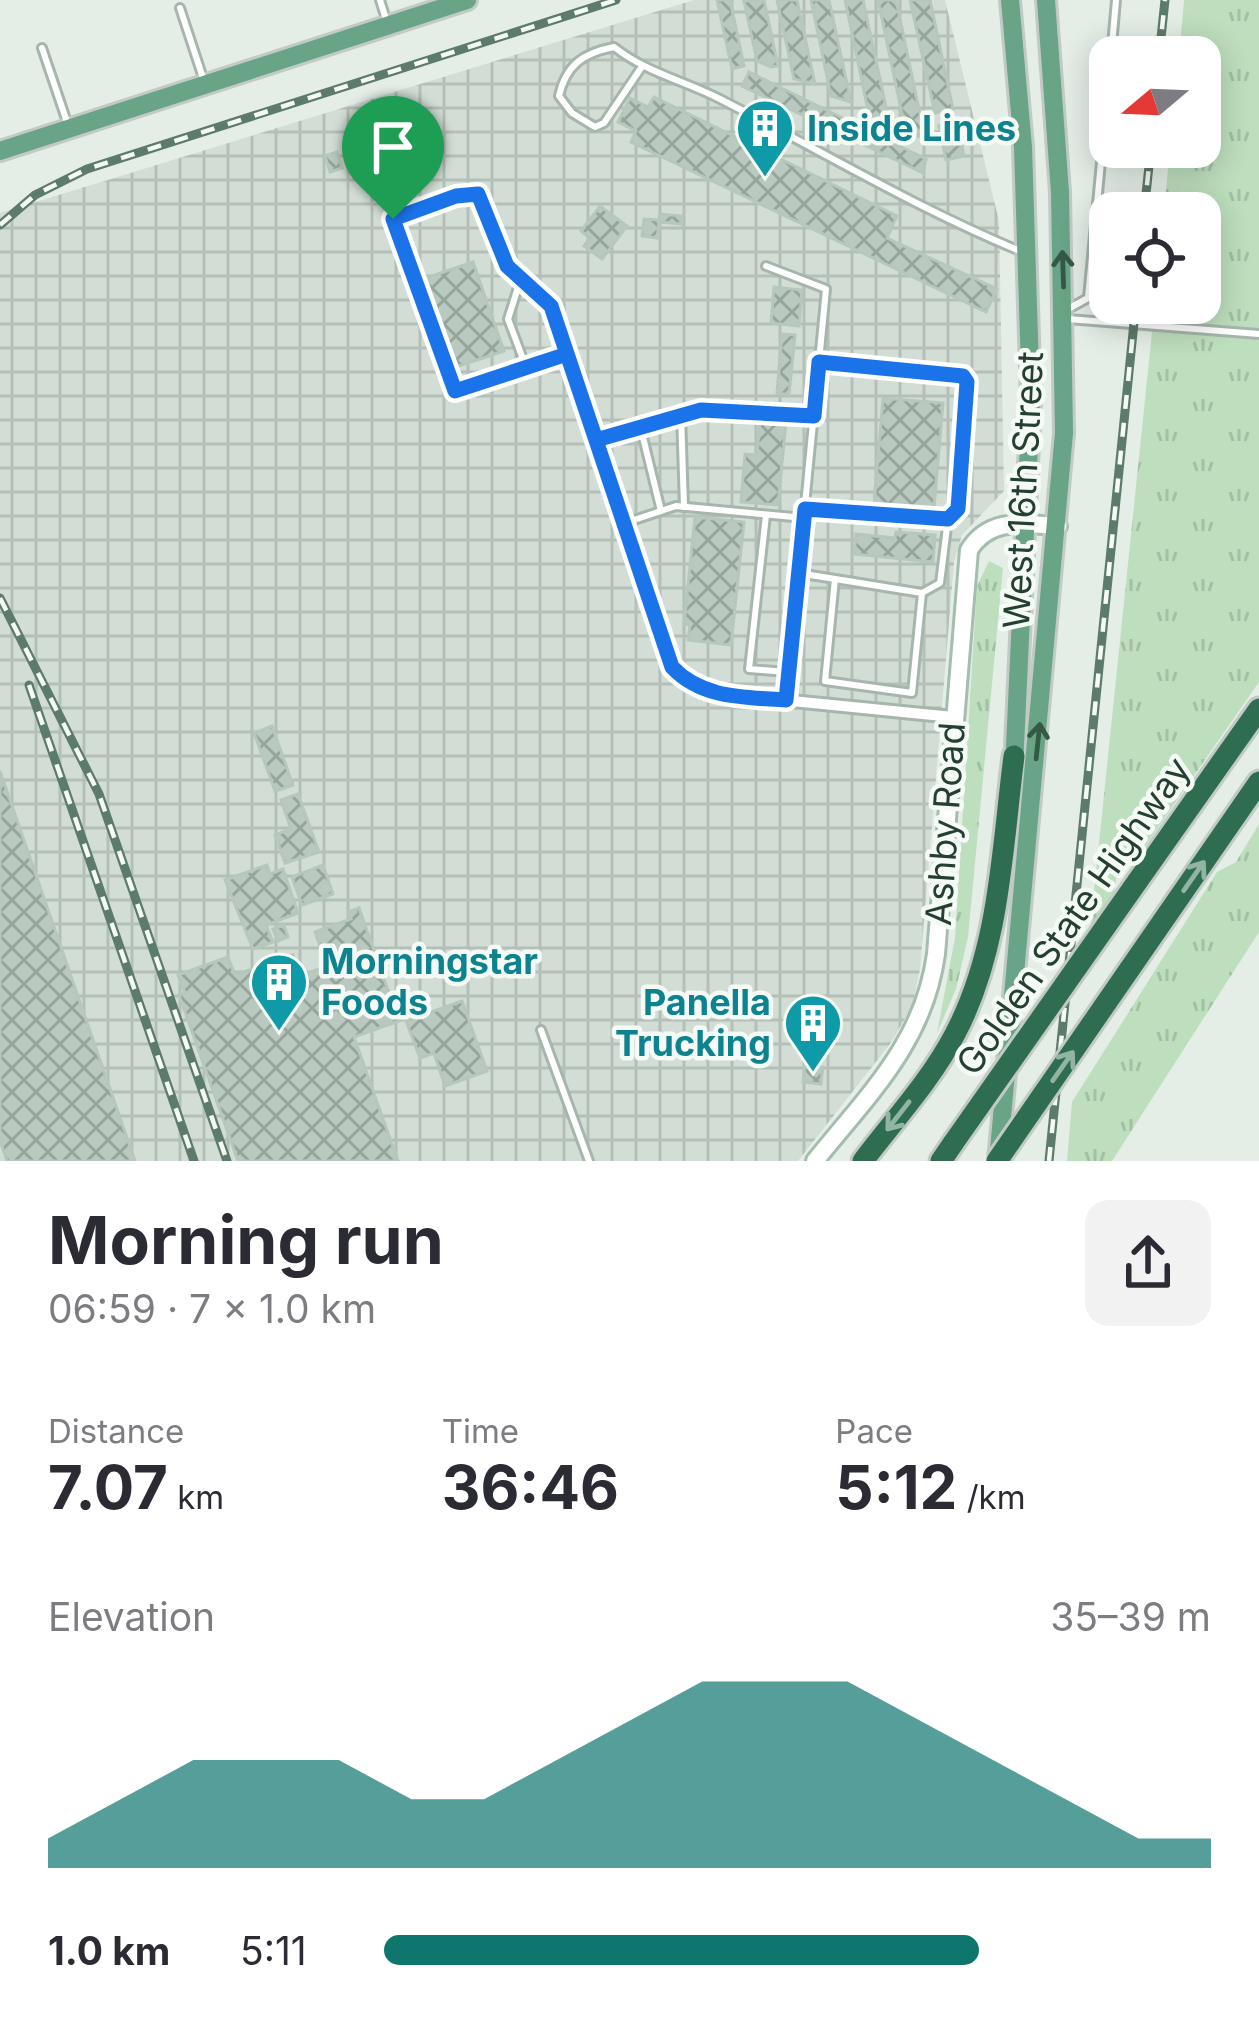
<!DOCTYPE html>
<html lang="en">
<head>
<meta charset="utf-8">
<style>
	:root { --surface:#fff; --page:#f2f2f3; --text:#2b2b33; --muted:#7c7c81; --accent:#0f766e }
	body { margin:0; font-family:Inter,sans-serif; background:var(--page); color:var(--text); height:100vh; display:flex; flex-direction:column; font-size:45px; white-space:nowrap }
	* { box-sizing:border-box; margin:0 }
	p { font-size:39px; color:var(--muted) }
	.icon { flex:none; width:66px; height:66px; fill:none; stroke:currentColor; stroke-width:2; stroke-linecap:round; stroke-linejoin:round }
	.map { position:relative; height:1161px; overflow:hidden }
	.sheet { display:flex; flex-direction:column; background:var(--surface); flex:1 }
	.sheet>* { flex:none }
	.needle { width:78px; rotate:251deg }
	.fabs { position:absolute; left:1089px; top:36px; display:grid; gap:24px }
	.fabs a { display:grid; place-items:center; width:132px; height:132px; border-radius:24px; background:var(--surface); box-shadow:0 6px 30px #0003; font-size:60px }
	.pin { position:absolute; display:grid; place-items:center; width:102px; height:102px; color:#fff; margin:-123px -51px; border-radius:50% 50% 50% 0; rotate:-45deg; box-shadow:0 0 12px #0007 }
	.pin .icon { rotate:45deg }
	.round { display:grid; place-items:center; flex:none; width:126px; height:126px; border-radius:24px; background:var(--page) }
	.overview { display:flex; align-items:center; justify-content:space-between; height:204px; padding:0 48px }
	h1 { font-size:66px; font-weight:700; line-height:90px }
	.stats { display:grid; grid-template-columns:repeat(3,1fr); gap:18px; height:204px; padding:12px 48px }
	.stats div { display:grid; align-content:center }
	.stats b { font-size:60px; font-weight:700 }
	.stats small { font-size:33px; font-weight:400 }
	.stats p { font-size:33px }
	.chart { height:336px; padding:24px 48px }
	.chart p { display:flex; justify-content:space-between }
	.chart svg { width:100%; height:216px; margin-top:12px; fill:var(--accent); opacity:.7 }
	ul { padding:0 48px; list-style:none; font-size:39px }
	li { display:grid; grid-template-columns:192px 144px 1fr; align-items:center; height:90px }
	li i { height:30px; border-radius:15px; background:var(--accent) }
	.map>svg:first-child { display:block }
	.industrial { fill:url(#industrial-grid) }
	.grass { fill:url(#grass-tufts) }
	.building { fill:url(#building-cross-hatch); stroke:#b6c8bc; stroke-width:3 }
	.lines { fill:none; stroke-linecap:round; stroke-linejoin:round }
	.service-casing { stroke:#a6b6ac; stroke-width:12 }
	.minor-casing { stroke:#a6b6ac; stroke-width:16 }
	.secondary-casing { stroke:#a5bdae; stroke-width:22 }
	.primary-casing { stroke:#c1cac5; stroke-width:24 }
	.motorway-casing { stroke:#c1cac5; stroke-width:27 }
	.service { stroke:#fff; stroke-width:6 }
	.minor { stroke:#fff; stroke-width:10 }
	.secondary { stroke:#fff; stroke-width:16 }
	.primary { stroke:#68a485; stroke-width:18 }
	.motorway { stroke:#2e6d4f; stroke-width:21 }
	.rail-casing { stroke:#5d7b6b; stroke-width:9 }
	.rail { stroke:#f5faf6; stroke-width:4.5; stroke-dasharray:14; stroke-linecap:butt }
	.motorway-bridge-casing { stroke:#c1cac5; stroke-width:27; stroke-linecap:butt }
	.motorway-bridge { stroke:#2e6d4f; stroke-width:21 }
	.oneway { stroke:#345945 }
	.oneway2 { stroke:#92b4a2 }
	.route-casing { stroke:#fff; stroke-width:24 }
	.route { stroke:#1a73e8; stroke-width:15 }
	.labels { text-anchor:middle; dominant-baseline:central; stroke-width:9; stroke-linejoin:round; paint-order:stroke }
	.culture-label { font-size:36px; font-weight:bold; fill:#0d838f; stroke:#f5faf6; text-anchor:start }
	.street-label { font-size:36px; fill:#234030; stroke:#f5faf6 }
</style>
</head>
<body>
<div class="map">
<svg width="1259" height="1161" viewBox="0 0 1259 1161">
	<defs>
		<pattern id="industrial-grid" width="8" height="8" patternUnits="userSpaceOnUse" patternTransform="scale(3)"><rect width="8" height="8" fill="#d2ded5"/><path d="M0 4h8M4 0v8" fill="none" stroke="#b4c0b7"/></pattern>
		<pattern id="grass-tufts" width="24" height="20" patternUnits="userSpaceOnUse" patternTransform="scale(3)"><rect width="24" height="20" fill="#bddfbd"/><path d="M3 7l-1-3M5 7V3M7 7l1-3M15 17l-1-3M17 17v-4M19 17l1-3" fill="none" stroke="#a2c0a3"/></pattern>
		<pattern id="building-cross-hatch" width="8" height="8" patternUnits="userSpaceOnUse" patternTransform="scale(3)"><rect width="8" height="8" fill="#b9c9bf"/><path d="M0 0l8 8M0 8l8-8" fill="none" stroke="#96a59c"/></pattern>
	</defs>
	<rect width="100%" height="100%" fill="#e4eee7"/>
	<!-- industrial -->
	<path class="industrial" d="M694,0H945L999,221L1004,491L962,535L954,562L920,969L912,1007L890,1044L798,1161H0V213Z"/>
	<!-- grass -->
	<g class="grass">
		<path d="M1184,0H1259V682L1141,852L1121,850L1113,898L1090,930L1155,303H1200V213H1164L1170,147H1200V57H1179Z"/>
		<path d="M989,561L1003,568L968,937L956,989L937,1033L955,938L977,586Z"/>
		<path d="M1259,824V932L1112,1161H1067L1072,1102L1217,872L1236,862Z"/>
	</g>
	<!-- building -->
	<g class="building">
		<path d="M717,0H730L744,66L732,69Z"/>
		<path d="M764,0L778,66L771,67L757,61L744,1Z"/>
		<path d="M777,0H797L815,84L794,79Z"/>
		<path d="M811,0H829L851,102L831,96Z"/>
		<path d="M845,0H863L889,121L869,115Z"/>
		<path d="M878,0H896L925,138L906,133Z"/>
		<path d="M910,0H930L953,109L935,113Z"/>
		<path d="M749,72L926,159L923,173L742,86Z"/>
		<path d="M654,97L897,216L887,238L997,289L986,312L631,142L636,131L618,122L630,98L648,107Z"/>
		<path d="M957,122L964,156L946,160L939,126Z"/>
		<path d="M337,152L342,168L330,172L325,156Z"/>
		<path d="M600,206L627,226L602,259L584,246L590,238L581,231Z"/>
		<path d="M660,214L681,216V224L659,222L657,238L642,236L644,219L659,220Z"/>
		<path d="M473,262L504,351L456,367L426,278Z"/>
		<path d="M774,287L802,290L799,326L771,323Z"/>
		<path d="M782,334L795,335L789,395L777,393Z"/>
		<path d="M883,398L943,403L934,508L874,503Z"/>
		<path d="M760,420L786,422L778,505L741,502L745,454L757,455Z"/>
		<path d="M695,517L744,522L731,645L688,640L690,625L684,624Z"/>
		<path d="M896,532L935,535L933,562L854,554L856,534L895,538Z"/>
		<path d="M272,726L293,785L275,791L254,733Z"/>
		<path d="M0,771L135,1161H7L0,1141Z"/>
		<path d="M298,794L319,852L285,863L275,835L291,829L281,800Z"/>
		<path d="M267,865L270,874L283,869L298,913L266,925L273,942L253,949L225,880Z"/>
		<path d="M323,865L333,894L302,905L292,877Z"/>
		<path d="M359,908L399,1021L354,1037L398,1161H238L179,995L185,993L178,975L228,957L235,975L293,955L300,976L327,966L315,932L351,919L348,912Z"/>
		<path d="M284,925L288,937L278,941L273,929Z"/>
		<path d="M462,1001L487,1071L445,1086L434,1053L420,1058L406,1021Z"/>
		<path d="M805,1065L823,1067L821,1084L803,1082Z"/>
	</g>
	<g class="lines">
		<defs>
			<g id="service">
				<path d="M380,0L386,19"/>
				<path d="M180,8L204,81"/>
				<path d="M42,48L68,125"/>
				<path d="M1111,57L1116,0"/>
				<path d="M641,68L604,123L595,127L572,113L559,96C566,65 583,53 614,47C647,73 683,80 720,99C822,151 919,210 1025,253"/>
				<path d="M766,266L826,289L786,701"/>
				<path d="M521,278L508,319L526,367"/>
				<path d="M551,306L507,266L478,194L456,196L393,219L455,391L565,355"/>
				<path d="M1068,309L1088,298L1110,68"/>
				<path d="M1068,319L1259,334"/>
				<path d="M681,414L684,507"/>
				<path d="M640,425L661,511"/>
				<path d="M596,440L701,409L814,416"/>
				<path d="M804,509L948,519L958,509L967,382L963,376L819,362"/>
				<path d="M766,515L749,669L787,672"/>
				<path d="M625,523L676,506L804,518"/>
				<path d="M798,573L922,593L912,693L825,681L835,579"/>
				<path d="M922,593L940,583L948,519"/>
				<path d="M541,1030L589,1161"/>
			</g>
			<path id="minor" d="M551,306L672,667L688,684L721,694L953,717"/>
			<path id="secondary" d="M815,1161C869,1094 924,1042 936,954L969,550C990,517 1023,524 1058,526"/>
			<g id="primary">
				<path d="M1010,0L1023,147L1031,401L1014,768"/>
				<path d="M0,151L467,0"/>
				<path d="M998,1161L1064,433L1060,192L1046,0"/>
			</g>
			<g id="motorway">
				<path d="M1137,882L1259,709"/>
				<path d="M1129,970L1259,782"/>
				<path d="M863,1161C894,1120 931,1080 955,1034C1000,949 1002,849 1014,756"/>
				<path d="M941,1161L954,1142"/>
			</g>
		</defs>
		<!-- service casing -->
		<use href="#service" class="service-casing"/>
		<!-- minor casing -->
		<use href="#minor" class="minor-casing"/>
		<!-- secondary casing -->
		<use href="#secondary" class="secondary-casing"/>
		<!-- primary casing -->
		<use href="#primary" class="primary-casing"/>
		<!-- motorway casing -->
		<use href="#motorway" class="motorway-casing"/>
		<!-- service -->
		<use href="#service" class="service"/>
		<!-- minor -->
		<use href="#minor" class="minor"/>
		<!-- secondary -->
		<use href="#secondary" class="secondary"/>
		<!-- primary -->
		<use href="#primary" class="primary"/>
		<!-- motorway -->
		<use href="#motorway" class="motorway"/>
		<defs>
			<g id="rail">
				<path d="M1159,57L1165,0"/>
				<path d="M1144,213L1151,147"/>
				<path d="M0,225L35,195L87,169L616,0"/>
				<path d="M0,598L99,794L227,1161"/>
				<path d="M29,685L194,1161"/>
				<path d="M1049,1161L1136,303"/>
			</g>
		</defs>
		<!-- rail casing -->
		<use href="#rail" class="rail-casing"/>
		<!-- rail -->
		<use href="#rail" class="rail"/>
		<defs>
			<g id="motorway-bridge">
				<path d="M954,1142L1137,882"/>
				<path d="M997,1161L1129,970"/>
			</g>
		</defs>
		<!-- motorway-bridge casing -->
		<use href="#motorway-bridge" class="motorway-bridge-casing"/>
		<!-- motorway-bridge -->
		<use href="#motorway-bridge" class="motorway-bridge"/>
	</g>
	<!-- one-way arrows -->
	<defs><path id="oneway-shaft" d="M-6 0H5M1.5-3L5.5 0L1.5 3" fill="none" stroke-width="1.6" stroke-linecap="round" stroke-linejoin="round" transform="scale(3)"/></defs>
	<g class="oneway">
		<use href="#oneway-shaft" transform="translate(1063 269) rotate(-92)"/>
		<use href="#oneway-shaft" transform="translate(1038 741) rotate(-84)"/>
	</g>
	<g class="oneway2">
		<use href="#oneway-shaft" transform="translate(1194 876) rotate(-55)"/>
		<use href="#oneway-shaft" transform="translate(1063 1066) rotate(-55)"/>
		<use href="#oneway-shaft" transform="translate(898 1116) rotate(128)"/>
	</g>
	<g class="lines">
		<defs>
			<path id="route" d="M393,219L456,196L478,194L507,266L551,306L672,667C702,699 745,697 786,700L805,509L948,519L958,509L967,382L963,376L819,362L814,416L701,410L596,440L567,354L455,391L393,219"/>
		</defs>
		<!-- route casing -->
		<use href="#route" class="route-casing"/>
		<!-- route -->
		<use href="#route" class="route"/>
	</g>
	<!-- icons -->
	<defs>
		<symbol id="building-pin" viewBox="-11 -11 22 30"><path d="M0 17L-7.5 6A9.5 9.5 0 1 1 7.5 6Z" fill="#0f9aa8" stroke="#f5faf6"/><path d="M-4-6H4V6H1V3H-1V6H-4ZM-2.5-4.3h1.7v1.8h-1.7ZM.8-4.3h1.7v1.8H.8ZM-2.5-1h1.7V.8h-1.7ZM.8-1h1.7V.8H.8Z" fill="#fff"/></symbol>
	</defs>
	<g fill-rule="evenodd">
		<use href="#building-pin" x="732" y="95" width="66" height="90"/>
		<use href="#building-pin" x="246" y="949" width="66" height="90"/>
		<use href="#building-pin" x="780" y="990" width="66" height="90"/>
	</g>
	<g class="labels">
		<!-- culture labels -->
		<g class="culture-label">
			<text x="807" y="128">Inside Lines</text>
			<text x="321" y="961">Morningstar<tspan x="321" dy="41">Foods</tspan></text>
			<text x="771" y="1002" text-anchor="end">Panella<tspan x="771" dy="41">Trucking</tspan></text>
		</g>
		<!-- street labels -->
		<g class="street-label">
			<text transform="translate(1023 490) rotate(-87)">West 16th Street</text>
			<text transform="translate(945 824) rotate(-86)">Ashby Road</text>
			<text transform="translate(1073 916) rotate(-55)">Golden State Highway</text>
		</g>
	</g>
</svg>
<div class="fabs">
<a><svg class="needle" viewBox="-14 -14 28 28"><path d="M0-13l5 13h-10z" fill="#e53935"/><path d="M0 13l5-13h-10z" fill="#7c7c81"/></svg></a>
<a><svg class="icon" aria-label="locate" viewBox="0 0 24 24"><circle cx="12" cy="12" r="6"/><path d="M12 2v4M12 18v4M2 12h4M18 12h4"/></svg></a>
</div>
<div class="pin" style="left:393px;top:219px;background:#1e9e55"><svg class="icon" aria-label="arrive" viewBox="0 0 24 24"><path d="M6 21V4h12l-3 4 3 4H6"/></svg></div>
</div>
<section class="sheet">
<div class="overview"><div><h1>Morning run</h1><p>06:59 · 7 × 1.0 km</p></div><a class="round"><svg class="icon" aria-label="share" viewBox="0 0 24 24"><path d="M12 15V3M7 8l5-5 5 5M5 13v7h14v-7"/></svg></a></div>
<div class="stats">
<div><p>Distance</p><b>7.07<small> km</small></b></div>
<div><p>Time</p><b>36:46</b></div>
<div><p>Pace</p><b>5:12<small> /km</small></b></div>
</div>
<div class="chart"><p><span>Elevation</span>35–39 m</p>
<svg viewBox="0 0 160 44" preserveAspectRatio="none"><path d="M0 44V38L10 30L20 22L30 22L40 22L50 30L60 30L70 22L80 14L90 6L100 6L110 6L120 14L130 22L140 30L150 38L160 38V44z"/></svg>
</div>
<ul>
<li><b>1.0 km</b>5:11<i style="width:72%"></i></li>
</ul>
</section>
</body>
</html>
